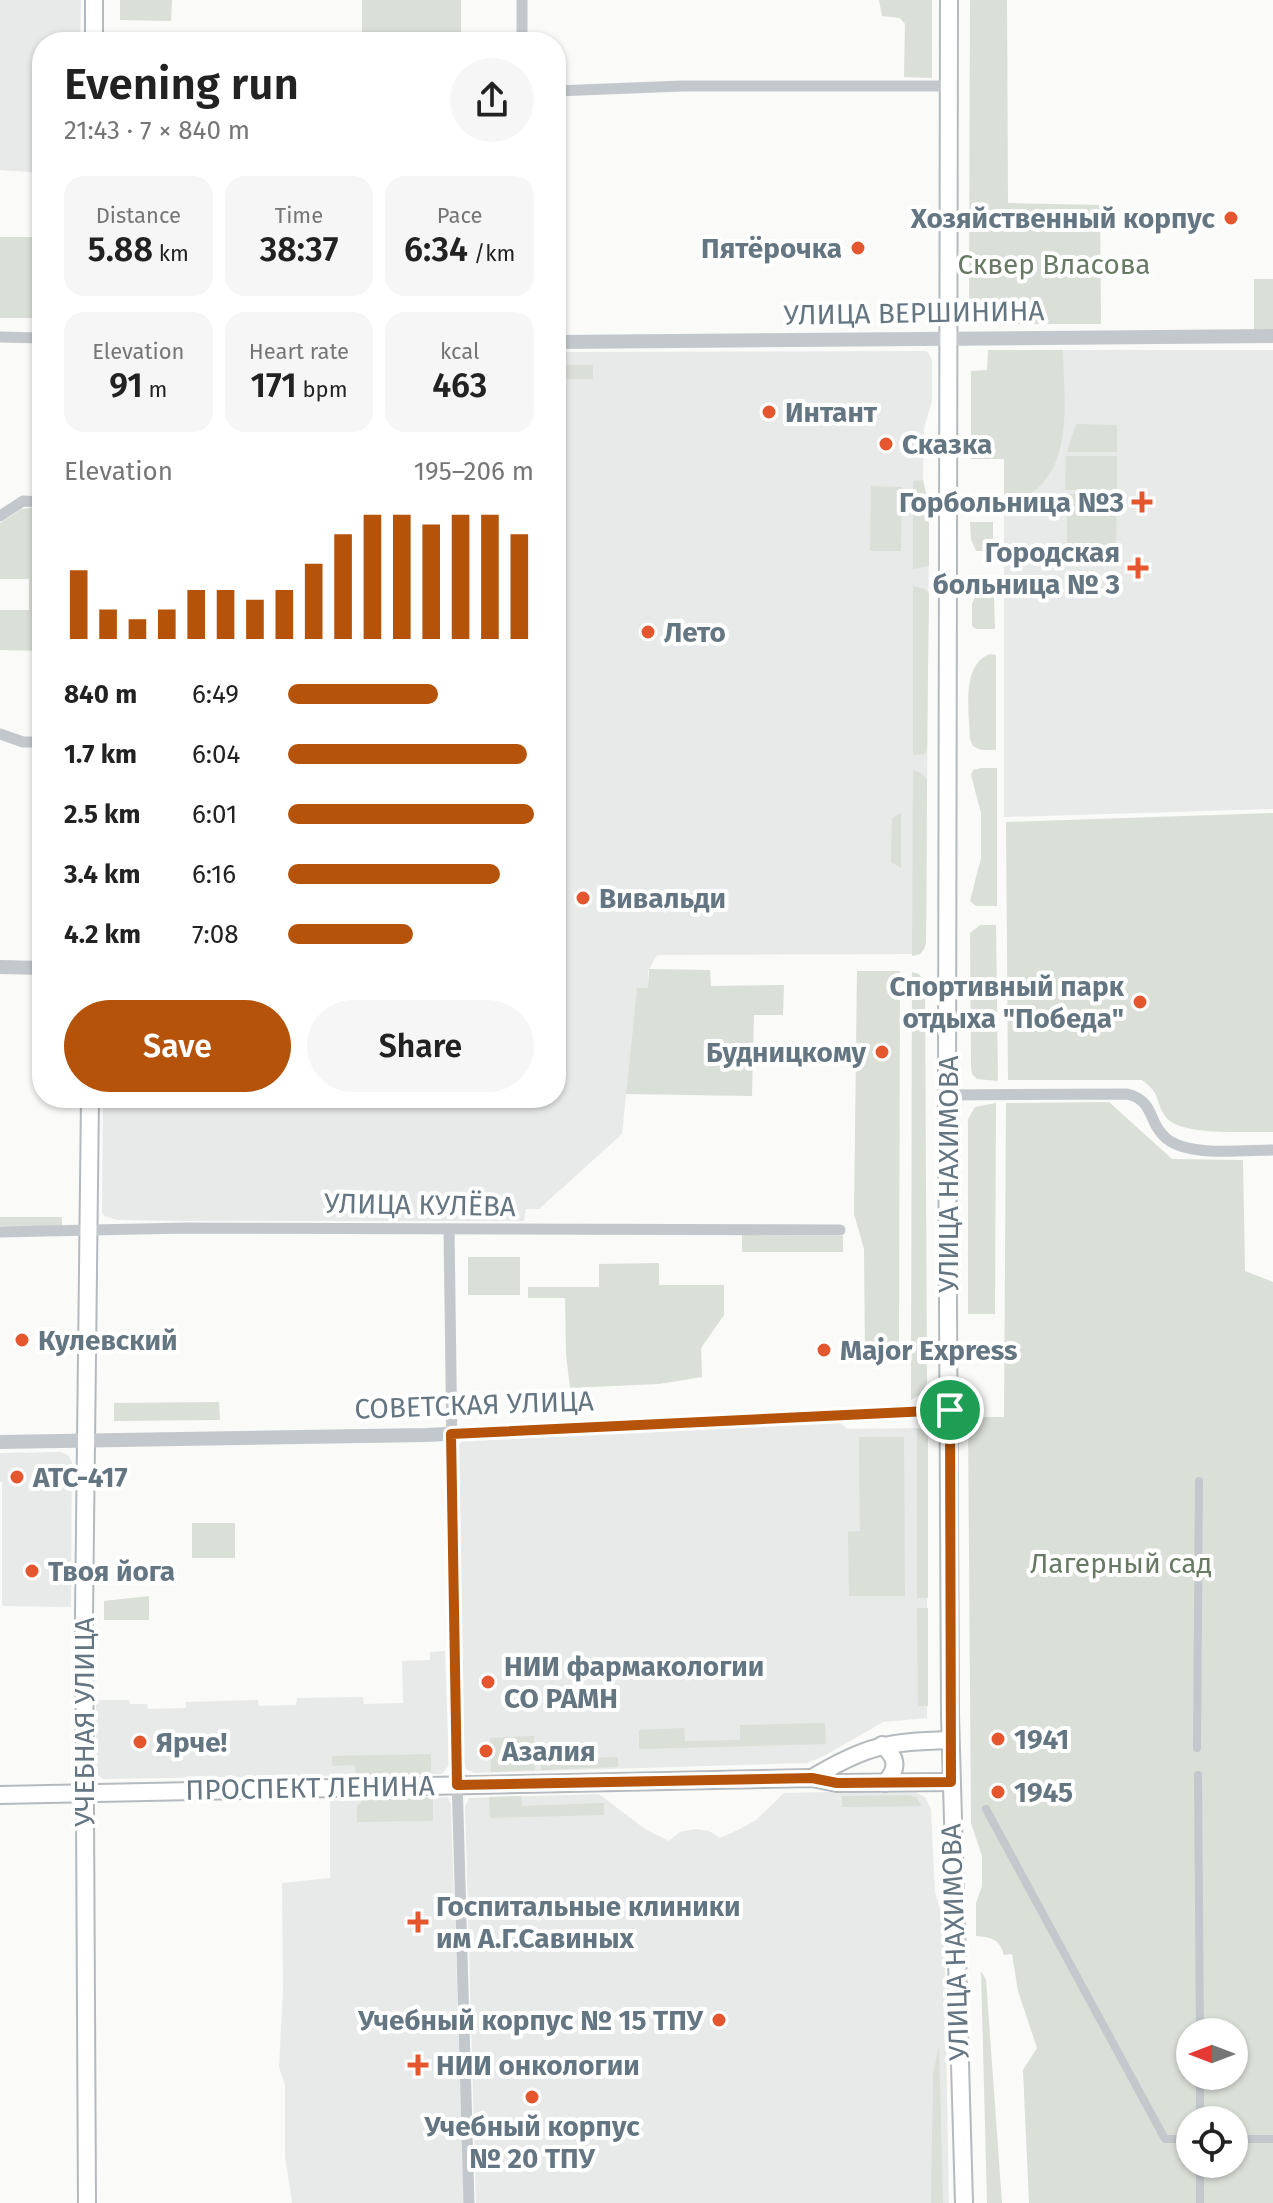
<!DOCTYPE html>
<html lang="en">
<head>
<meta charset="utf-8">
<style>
	:root { --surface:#fff; --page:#f6f6f6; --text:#222; --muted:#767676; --accent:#b45309 }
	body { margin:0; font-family:"Fira Sans",sans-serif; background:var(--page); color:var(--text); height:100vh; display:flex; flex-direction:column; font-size:30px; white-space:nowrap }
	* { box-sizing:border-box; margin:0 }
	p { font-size:26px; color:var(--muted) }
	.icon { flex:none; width:44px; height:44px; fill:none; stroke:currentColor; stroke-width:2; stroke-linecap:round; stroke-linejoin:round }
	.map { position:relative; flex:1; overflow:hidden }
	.side { position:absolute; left:32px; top:32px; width:534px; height:1076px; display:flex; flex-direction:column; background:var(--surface); border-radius:32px; box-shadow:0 2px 6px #0004 }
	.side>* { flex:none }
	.needle { width:52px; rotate:270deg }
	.controls { position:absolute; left:1176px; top:2018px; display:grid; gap:16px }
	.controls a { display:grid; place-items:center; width:72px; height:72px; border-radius:50%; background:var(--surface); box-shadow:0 2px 6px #0004; font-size:40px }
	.pin { position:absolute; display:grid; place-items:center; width:68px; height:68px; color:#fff; margin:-34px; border:4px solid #fff; border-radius:50%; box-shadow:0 2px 8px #0007 }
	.round { display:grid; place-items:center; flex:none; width:84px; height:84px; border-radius:42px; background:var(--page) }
	.headline { display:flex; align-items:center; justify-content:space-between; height:136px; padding:0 32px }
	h1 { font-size:44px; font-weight:600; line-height:60px }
	.figures { display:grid; grid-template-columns:repeat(3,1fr); gap:12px; height:136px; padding:8px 32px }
	.figures div { display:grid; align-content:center; border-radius:20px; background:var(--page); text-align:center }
	.figures b { font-size:34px; font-weight:600 }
	.figures small { font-size:22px; font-weight:400 }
	.figures p { font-size:22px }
	.chart { height:224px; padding:16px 32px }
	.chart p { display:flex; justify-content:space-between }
	.chart svg { width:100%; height:144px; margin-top:8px; stroke:var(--accent); stroke-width:6 }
	.primary-button { display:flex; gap:16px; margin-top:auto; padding:16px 32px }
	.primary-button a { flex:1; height:92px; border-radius:48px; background:var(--accent); color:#fff; font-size:32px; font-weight:600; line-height:92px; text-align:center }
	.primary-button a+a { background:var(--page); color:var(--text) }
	ul { padding:0 32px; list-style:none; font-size:26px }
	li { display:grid; grid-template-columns:128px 96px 1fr; align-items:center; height:60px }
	li i { height:20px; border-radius:10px; background:var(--accent) }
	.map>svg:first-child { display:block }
	.built { fill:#e8e9e9 }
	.green { fill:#dadfd7; fill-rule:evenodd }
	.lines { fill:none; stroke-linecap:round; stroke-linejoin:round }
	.secondary-casing { stroke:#b3babf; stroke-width:20 }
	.primary-casing { stroke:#b5babe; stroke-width:20 }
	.pedestrian { stroke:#c3c8cc; stroke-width:8 }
	.minor { stroke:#c3c8cc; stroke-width:11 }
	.tertiary { stroke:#c3c8cc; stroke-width:14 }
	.secondary { stroke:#fff; stroke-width:16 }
	.primary { stroke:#fff; stroke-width:16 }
	.route-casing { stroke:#fff; stroke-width:16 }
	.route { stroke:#b45309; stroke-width:10 }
	.poi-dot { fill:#e4572e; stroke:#fff; stroke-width:3 }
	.labels { text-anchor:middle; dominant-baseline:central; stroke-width:8; stroke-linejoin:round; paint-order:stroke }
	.poi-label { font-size:28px; font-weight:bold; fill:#657683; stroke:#fff; text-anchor:start }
	.park-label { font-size:28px; fill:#687a64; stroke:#fff }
	.street-label { font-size:28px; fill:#657683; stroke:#fff }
</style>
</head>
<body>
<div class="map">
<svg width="1273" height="2203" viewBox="0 0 1273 2203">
	<rect width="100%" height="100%" fill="#fafaf8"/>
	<!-- built -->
	<g class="built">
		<path d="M0,0H81L80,42H42V173L0,170Z"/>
		<path d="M1004,350H1273V809L1004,817Z"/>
		<path d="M924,351L928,352L932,360V401L924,428L923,480L929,508L926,943L920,954L657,955L648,971V988L637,989L622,1134L539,1209H526L524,1221H181L118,1220L104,1216L102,1212L103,1098H556V352Z"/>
		<path d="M839,1421L847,1429L920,1428L927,1434V1718L883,1722L824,1756L807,1763L474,1773L466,1769L464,1765L458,1447L462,1440Z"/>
		<path d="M61,1452L69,1456L72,1462L71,1607L2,1606V1482H0V1453Z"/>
		<path d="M445,1651L449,1765L442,1774L103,1779L96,1773V1700H129L130,1704H147L148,1709L186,1708V1702L258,1700L259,1706L296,1705L297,1698L363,1697L364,1704L403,1703L402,1661L430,1660V1652Z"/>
		<path d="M911,1790L925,1797L931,1809L935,1892L944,1923L949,2203H476L465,1806L469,1798L599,1794L645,1829L669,1841L680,1832L695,1829L709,1831L720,1838L738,1830L756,1820L784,1793Z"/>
		<path d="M448,1797L451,1805L464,2203H292L285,2156V2085L279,2067L283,1991L282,1883L330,1878V1801Z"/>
	</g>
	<!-- green -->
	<g class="green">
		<path d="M120,0H172L171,21L120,20Z"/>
		<rect x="362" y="0" width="99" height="38"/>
		<path d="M879,0H932V78L904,77L905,24L900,18L882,16Z"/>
		<path d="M970,0H1007L1008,203L1100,205L1101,324H980L973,321L969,315Z"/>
		<rect x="0" y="237" width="42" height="81"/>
		<rect x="1254" y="279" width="19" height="52"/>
		<path d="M988,350H1063C1063,393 1074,454 1038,488C1029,496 1016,498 1004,500V459H971V371L987,370Z"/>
		<rect x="556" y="365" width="37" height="14"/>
		<path d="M1076,424L1117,425V452H1067Z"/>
		<path d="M1066,456H1117V490H1065Z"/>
		<path d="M923,480L929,508V566L913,569V481Z"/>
		<path d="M871,486L902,487L901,551H870Z"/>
		<path d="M1067,494H1117L1116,546L1067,545Z"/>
		<path d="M37,507L36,570L42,571V685L41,651L0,650V610H29V579H0V523L22,509Z"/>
		<path d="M970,522H993V546L989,551H976L971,539Z"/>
		<path d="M913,586L925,589L929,593L927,750L924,754L913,755Z"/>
		<path d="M977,592H989L994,597L995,629H976L972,626V604Z"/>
		<path d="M990,654L996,655V750H981L973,746L970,739C970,713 960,665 990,654Z"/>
		<path d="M981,768H997V906H976L970,901L981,858V813L971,775L973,770Z"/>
		<path d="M913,770L921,773L927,780L926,943L924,949L920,954L912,956Z"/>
		<path d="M901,813V868L891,862L892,818Z"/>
		<path d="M1273,813V1132C1249,1131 1178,1137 1165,1116C1154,1099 1162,1095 1142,1080H1008L1006,822Z"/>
		<path d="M980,925H996L998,1081L977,1079L972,1074L971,1067L970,933Z"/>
		<path d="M649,969L710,970L711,986L784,985L783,1015H754L752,1096L626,1094L637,988H648Z"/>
		<path d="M857,971H900L899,1350H865L864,1249L854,1214Z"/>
		<path d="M912,972L919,974L925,982L927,1382L923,1393L911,1400Z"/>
		<path d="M1109,1102L1172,1159L1243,1160L1245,1271L1273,1282V2203H1029L1023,2070L1037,2048L1018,1991L1012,1954L1004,1955C1000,1939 991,1937 976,1936V1903L982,1886V1856L971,1823L968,1417H1004L1006,1103ZM1190,2032H1234V2076H1190ZM1190,2120H1234V2164H1190Z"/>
		<path d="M996,1103L995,1314H968V1119L975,1107Z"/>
		<rect x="0" y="1217" width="62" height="9"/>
		<path d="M742,1235L843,1236V1252H742Z"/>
		<rect x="468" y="1257" width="52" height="38"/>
		<path d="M659,1263V1285H724V1315L701,1348L702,1377L659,1384L570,1388L566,1354L565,1298H528V1287H599V1264Z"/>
		<path d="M219,1402L220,1420L114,1421V1403Z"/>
		<path d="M917,1428L923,1429L928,1437V1598H917Z"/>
		<path d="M859,1437H904L905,1596H849L848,1532L860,1531Z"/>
		<rect x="192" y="1523" width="43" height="35"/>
		<path d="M149,1596V1620H104V1601Z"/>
		<path d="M917,1608H928V1706H918Z"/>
		<path d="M825,1723L826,1744L639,1749V1730L684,1728L685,1741L740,1740V1725Z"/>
		<path d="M534,1736L535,1770L491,1772L490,1738Z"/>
		<path d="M431,1754V1774L362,1776L356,1773L354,1765L332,1766V1756Z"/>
		<path d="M618,1757V1767L541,1770V1760Z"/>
		<path d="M908,1795L916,1797L922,1806L842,1807V1796Z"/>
		<path d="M521,1796L522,1806L604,1803V1815L490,1818L489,1797Z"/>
		<path d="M433,1797V1821L357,1822V1806L363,1800Z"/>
		<path d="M981,1971L986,1980L1002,2203H987Z"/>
		<path d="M939,2046L943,2203H931L933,2074Z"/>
	</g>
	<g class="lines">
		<defs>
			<g id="secondary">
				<path d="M94,42V0"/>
				<path d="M87,2203L84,1614L90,1098"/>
			</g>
			<g id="primary">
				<path d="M949,0L947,1095L950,1715L964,2203"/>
				<path d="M882,1745C897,1757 899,1768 885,1783"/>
				<path d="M812,1778C867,1745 887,1742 950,1740"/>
				<path d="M0,1795L812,1778L837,1783L951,1782"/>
			</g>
		</defs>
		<!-- secondary casing -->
		<use href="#secondary" class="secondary-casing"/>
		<!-- primary casing -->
		<use href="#primary" class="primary-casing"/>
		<!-- pedestrian -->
		<g class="pedestrian">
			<path d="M1197,1748L1199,1481"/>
			<path d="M1198,1775L1200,2032"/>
			<path d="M986,1809L1165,2139H1190"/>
			<path d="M1200,2076V2120"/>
			<path d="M1234,2139H1273"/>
			<path d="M1200,2203V2164"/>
		</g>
		<!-- minor -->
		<g class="minor">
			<path d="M522,42V0"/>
			<path d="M556,91L682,86H949"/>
			<path d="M0,337L42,338"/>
			<path d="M0,516L23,501L42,502"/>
			<path d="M0,734L23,742H42"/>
			<path d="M947,1095L1127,1094C1156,1101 1147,1123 1167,1139C1190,1157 1244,1150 1273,1150"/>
			<path d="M449,1229L456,1742L469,2203"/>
			<path d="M0,1232L186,1228L840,1230"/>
		</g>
		<!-- tertiary -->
		<g class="tertiary">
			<path d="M556,342L1273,336"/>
			<path d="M0,967L42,968"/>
			<path d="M0,1442L426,1435L950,1410"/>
		</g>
		<!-- secondary -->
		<use href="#secondary" class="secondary"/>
		<!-- primary -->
		<use href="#primary" class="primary"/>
	</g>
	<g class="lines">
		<defs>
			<path id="route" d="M950,1410L951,1782L837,1783L812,1778L457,1785L451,1434Z"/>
		</defs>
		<!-- route casing -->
		<use href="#route" class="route-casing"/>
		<!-- route -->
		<use href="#route" class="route"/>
	</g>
	<!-- markers -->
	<g class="poi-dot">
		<circle cx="1231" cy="218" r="8"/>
		<circle cx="858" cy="248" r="8"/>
		<circle cx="769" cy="412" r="8"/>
		<circle cx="886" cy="444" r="8"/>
		<path d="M1138 490h8v8h8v8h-8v8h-8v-8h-8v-8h8z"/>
		<path d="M1134 556h8v8h8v8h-8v8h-8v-8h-8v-8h8z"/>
		<circle cx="648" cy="632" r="8"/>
		<circle cx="583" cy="898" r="8"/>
		<circle cx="1140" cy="1002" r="8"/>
		<circle cx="882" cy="1052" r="8"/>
		<circle cx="22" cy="1340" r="8"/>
		<circle cx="824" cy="1350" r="8"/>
		<circle cx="17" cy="1477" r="8"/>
		<circle cx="32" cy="1571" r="8"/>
		<circle cx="488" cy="1682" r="8"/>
		<circle cx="998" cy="1739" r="8"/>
		<circle cx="140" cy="1742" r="8"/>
		<circle cx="486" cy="1751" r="8"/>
		<circle cx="998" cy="1792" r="8"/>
		<path d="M414 1910h8v8h8v8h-8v8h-8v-8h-8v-8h8z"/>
		<circle cx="719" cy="2020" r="8"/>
		<path d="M414 2053h8v8h8v8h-8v8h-8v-8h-8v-8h8z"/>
		<circle cx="532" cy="2097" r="8"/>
	</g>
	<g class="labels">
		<!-- poi labels -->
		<g class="poi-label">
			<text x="1215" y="218" text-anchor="end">Хозяйственный корпус</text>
			<text x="842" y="248" text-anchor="end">Пятёрочка</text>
			<text x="785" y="412">Интант</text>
			<text x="902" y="444">Сказка</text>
			<text x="1124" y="502" text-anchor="end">Горбольница №3</text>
			<text x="1120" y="552" text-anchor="end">Городская<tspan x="1120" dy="32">больница № 3</tspan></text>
			<text x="664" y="632">Лето</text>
			<text x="599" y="898">Вивальди</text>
			<text x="1124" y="986" text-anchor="end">Спортивный парк<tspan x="1124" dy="32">отдыха "Победа"</tspan></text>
			<text x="866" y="1052" text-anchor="end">Будницкому</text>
			<text x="38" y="1340">Кулевский</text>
			<text x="840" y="1350">Major Express</text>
			<text x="33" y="1477">АТС-417</text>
			<text x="48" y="1571">Твоя йога</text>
			<text x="504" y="1666">НИИ фармакологии<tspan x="504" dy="32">СО РАМН</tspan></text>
			<text x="1014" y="1739">1941</text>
			<text x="156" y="1742">Ярче!</text>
			<text x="502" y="1751">Азалия</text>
			<text x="1014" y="1792">1945</text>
			<text x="436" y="1906">Госпитальные клиники<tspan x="436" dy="32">им А.Г.Савиных</tspan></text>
			<text x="703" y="2020" text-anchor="end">Учебный корпус № 15 ТПУ</text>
			<text x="436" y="2065">НИИ онкологии</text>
			<text x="532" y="2126" text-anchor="middle">Учебный корпус<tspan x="532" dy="32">№ 20 ТПУ</tspan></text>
		</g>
		<!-- park labels -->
		<g class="park-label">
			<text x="1054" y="264">Сквер Власова</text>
			<text x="1121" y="1563">Лагерный сад</text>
		</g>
		<!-- street labels -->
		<g class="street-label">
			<text transform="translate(914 313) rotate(-1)">УЛИЦА ВЕРШИНИНА</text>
			<text transform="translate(948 1174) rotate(-90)">УЛИЦА НАХИМОВА</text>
			<text transform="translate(420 1205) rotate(1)">УЛИЦА КУЛЁВА</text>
			<text transform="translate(474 1405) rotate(-2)">СОВЕТСКАЯ УЛИЦА</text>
			<text transform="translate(84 1722) rotate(-90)">УЧЕБНАЯ УЛИЦА</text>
			<text transform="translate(310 1788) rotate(-1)">ПРОСПЕКТ ЛЕНИНА</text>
			<text transform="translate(955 1942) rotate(-92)">УЛИЦА НАХИМОВА</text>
		</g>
	</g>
</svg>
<div class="controls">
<a><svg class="needle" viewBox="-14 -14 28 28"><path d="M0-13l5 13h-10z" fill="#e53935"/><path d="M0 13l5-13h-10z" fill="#767676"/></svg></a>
<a><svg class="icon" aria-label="locate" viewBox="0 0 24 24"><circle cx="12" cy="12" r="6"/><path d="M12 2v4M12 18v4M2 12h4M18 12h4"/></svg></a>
</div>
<div class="pin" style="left:950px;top:1410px;background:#1e9e55"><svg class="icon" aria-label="arrive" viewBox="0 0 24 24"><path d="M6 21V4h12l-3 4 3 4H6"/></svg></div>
<section class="side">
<div class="headline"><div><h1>Evening run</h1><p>21:43 · 7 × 840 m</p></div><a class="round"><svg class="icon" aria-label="share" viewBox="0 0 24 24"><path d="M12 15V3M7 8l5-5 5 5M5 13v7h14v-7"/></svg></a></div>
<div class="figures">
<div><p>Distance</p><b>5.88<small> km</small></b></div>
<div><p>Time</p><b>38:37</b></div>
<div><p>Pace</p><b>6:34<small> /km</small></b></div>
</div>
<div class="figures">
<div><p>Elevation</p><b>91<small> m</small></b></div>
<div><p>Heart rate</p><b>171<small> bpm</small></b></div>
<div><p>kcal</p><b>463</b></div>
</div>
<div class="chart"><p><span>Elevation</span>195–206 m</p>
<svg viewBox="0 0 160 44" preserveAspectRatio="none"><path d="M5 44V23M15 44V35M25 44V38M35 44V35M45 44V29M55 44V29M65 44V32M75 44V29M85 44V21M95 44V12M105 44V6M115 44V6M125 44V9M135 44V6M145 44V6M155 44V12"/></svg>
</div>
<ul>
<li><b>840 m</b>6:49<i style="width:61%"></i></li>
<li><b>1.7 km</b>6:04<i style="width:97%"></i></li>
<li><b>2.5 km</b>6:01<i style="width:100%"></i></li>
<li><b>3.4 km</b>6:16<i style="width:86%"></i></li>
<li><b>4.2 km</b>7:08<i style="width:51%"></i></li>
</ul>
<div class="primary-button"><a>Save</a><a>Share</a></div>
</section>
</div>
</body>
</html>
